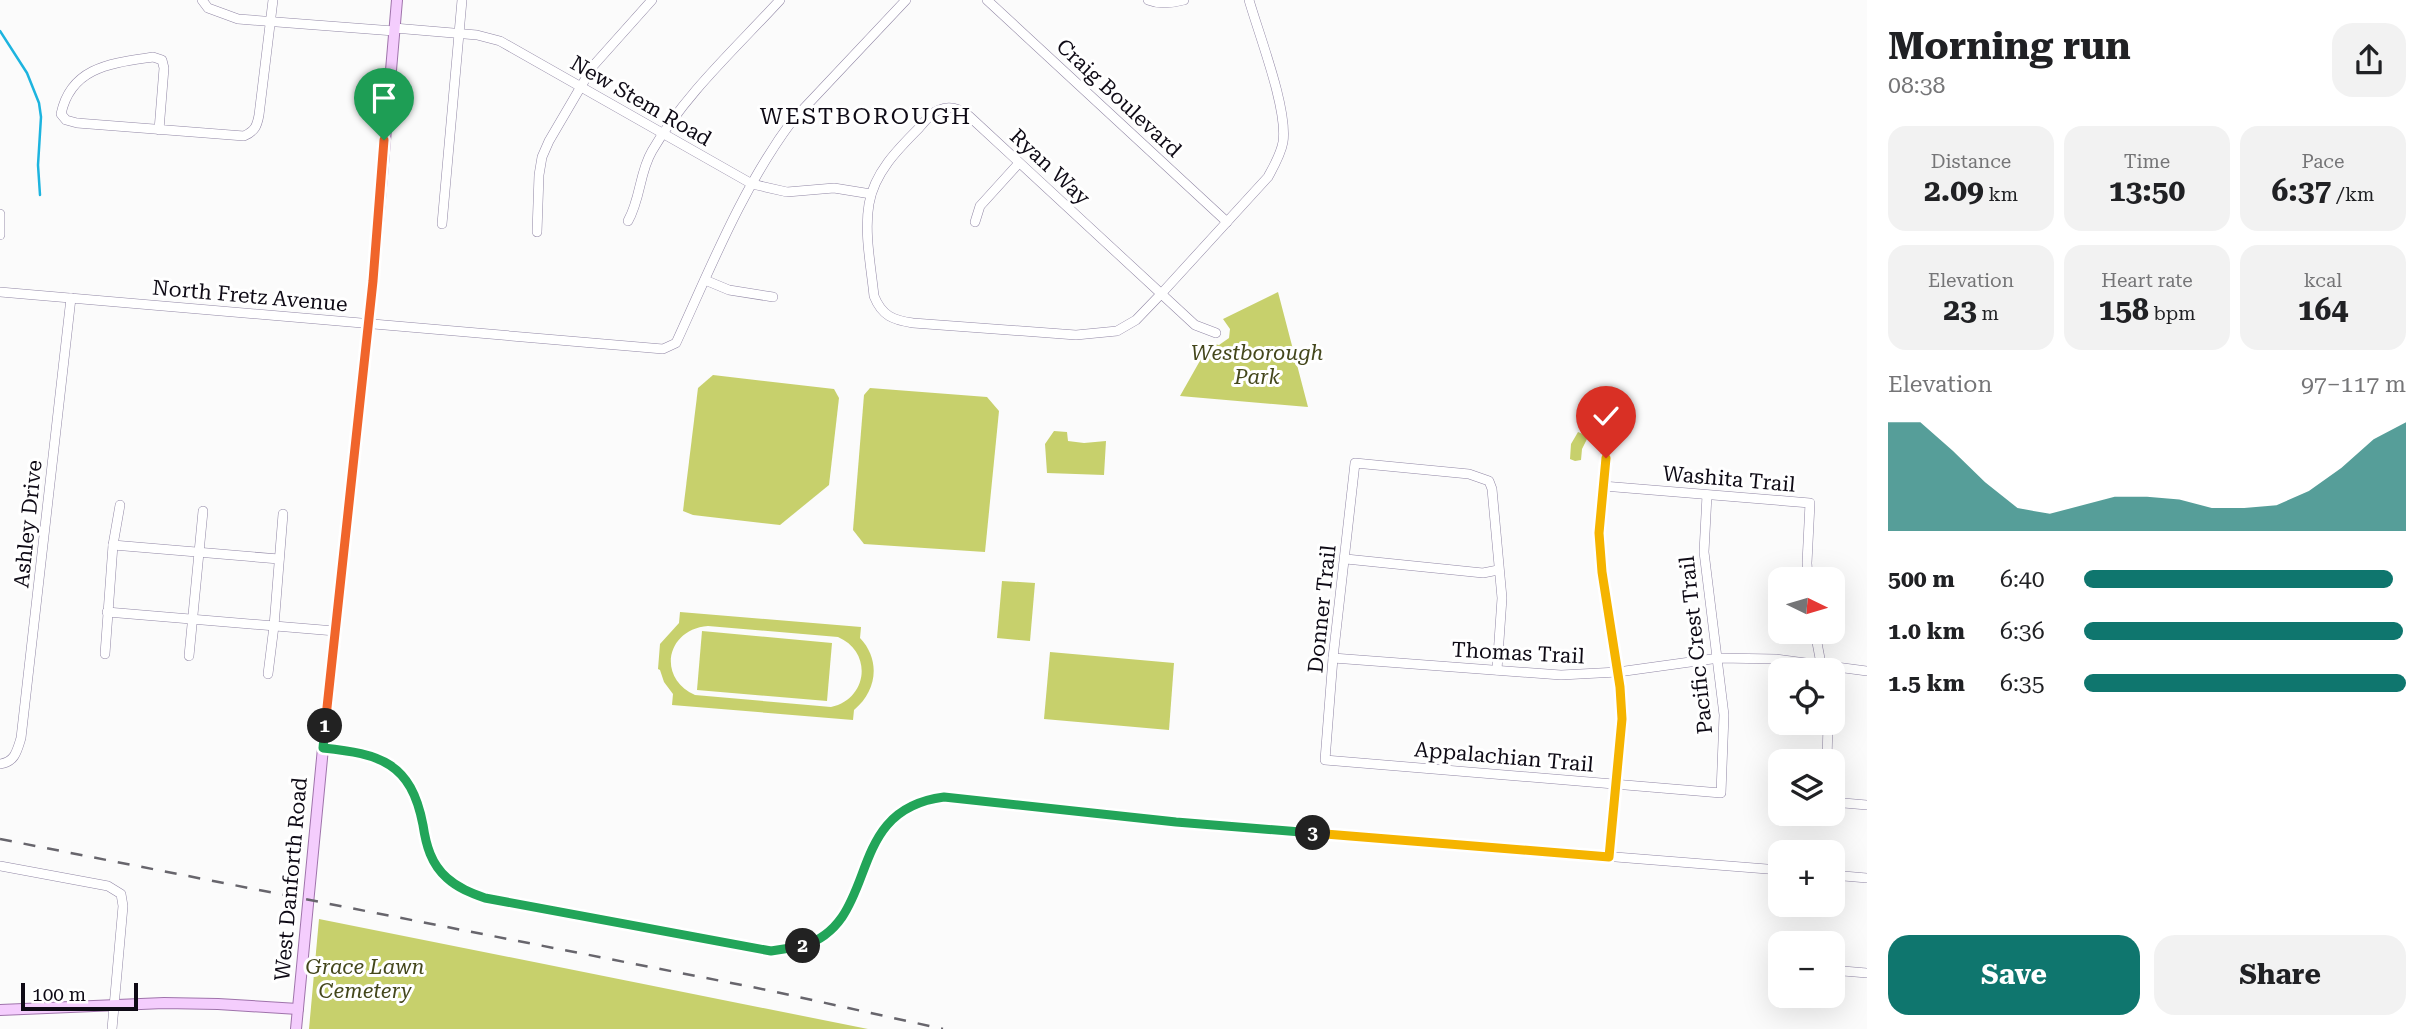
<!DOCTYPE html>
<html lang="en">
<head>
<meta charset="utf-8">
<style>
	:root { --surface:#fff; --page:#f2f2f2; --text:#202124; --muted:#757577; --accent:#0f766e }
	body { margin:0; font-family:"Roboto Serif",serif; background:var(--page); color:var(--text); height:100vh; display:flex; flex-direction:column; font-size:26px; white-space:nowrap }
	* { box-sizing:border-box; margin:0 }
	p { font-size:23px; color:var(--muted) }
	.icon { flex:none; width:38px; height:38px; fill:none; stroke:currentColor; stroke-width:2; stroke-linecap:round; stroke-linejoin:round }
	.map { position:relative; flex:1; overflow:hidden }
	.sheet { display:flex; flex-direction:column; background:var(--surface); width:560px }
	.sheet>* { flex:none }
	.needle { width:46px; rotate:95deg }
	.buttons { position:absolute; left:1768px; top:567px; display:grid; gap:14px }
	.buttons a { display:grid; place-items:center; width:77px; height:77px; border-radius:14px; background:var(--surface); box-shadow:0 7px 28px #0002; font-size:35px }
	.scale { position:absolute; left:21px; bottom:18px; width:117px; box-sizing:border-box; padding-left:7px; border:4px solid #0e0a15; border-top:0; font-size:19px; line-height:24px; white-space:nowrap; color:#0e0a15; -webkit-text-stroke:5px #fff; paint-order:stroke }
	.pin { position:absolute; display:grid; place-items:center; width:60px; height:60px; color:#fff; margin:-72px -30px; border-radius:50% 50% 50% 0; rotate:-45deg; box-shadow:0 0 7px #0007 }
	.pin .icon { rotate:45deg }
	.km { position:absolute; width:35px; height:35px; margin:-18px; border-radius:50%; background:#222; color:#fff; font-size:19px; line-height:35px; text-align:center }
	.round { display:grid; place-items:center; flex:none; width:74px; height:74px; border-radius:21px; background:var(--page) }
	.summary { display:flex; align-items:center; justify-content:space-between; height:119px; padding:0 21px }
	h1 { font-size:38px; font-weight:700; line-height:52px }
	.metrics { display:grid; grid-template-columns:repeat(3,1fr); gap:10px; height:119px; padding:7px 21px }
	.metrics div { display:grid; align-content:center; border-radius:18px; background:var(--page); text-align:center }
	.metrics b { font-size:30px; font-weight:700 }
	.metrics small { font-size:19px; font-weight:400 }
	.metrics p { font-size:19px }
	.chart { height:196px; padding:14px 21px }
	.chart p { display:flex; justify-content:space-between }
	.chart svg { width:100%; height:126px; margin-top:7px; fill:var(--accent); opacity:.7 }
	.button { display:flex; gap:14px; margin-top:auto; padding:14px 21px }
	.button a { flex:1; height:80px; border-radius:21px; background:var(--accent); color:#fff; font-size:28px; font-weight:700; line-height:80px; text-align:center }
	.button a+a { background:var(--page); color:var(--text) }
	ul { padding:0 21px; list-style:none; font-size:23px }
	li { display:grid; grid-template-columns:112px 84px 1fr; align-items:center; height:52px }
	li i { height:18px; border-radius:9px; background:var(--accent) }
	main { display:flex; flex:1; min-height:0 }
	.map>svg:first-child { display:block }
	.green { fill:#c7d06c; fill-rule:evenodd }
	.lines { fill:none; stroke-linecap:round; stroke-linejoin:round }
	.stream { stroke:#1db4df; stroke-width:2.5 }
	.minor-casing { stroke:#9187a5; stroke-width:10 }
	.major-casing { stroke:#9f73ab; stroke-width:12 }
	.minor { stroke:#fff; stroke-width:9 }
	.major { stroke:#f4cdfd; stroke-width:10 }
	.rail { stroke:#67656c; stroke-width:2.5; stroke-dasharray:12 12; stroke-linecap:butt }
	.split-1-casing { stroke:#fff; stroke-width:14 }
	.split-2-casing { stroke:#fff; stroke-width:14 }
	.split-3-casing { stroke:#fff; stroke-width:14 }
	.split-4-casing { stroke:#fff; stroke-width:14 }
	.split-1 { stroke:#f0652b; stroke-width:9 }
	.split-2 { stroke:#22a559; stroke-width:9 }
	.split-3 { stroke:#22a559; stroke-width:9 }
	.split-4 { stroke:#f5b400; stroke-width:9 }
	.labels { text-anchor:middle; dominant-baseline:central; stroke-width:6; stroke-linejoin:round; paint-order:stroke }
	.street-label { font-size:21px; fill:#0e0a15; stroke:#fff }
	.park-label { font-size:21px; font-style:italic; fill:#44471c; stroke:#fff }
	.neighbourhood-label { font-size:23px; letter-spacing:2px; fill:#0e0a15; stroke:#fff }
</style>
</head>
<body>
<main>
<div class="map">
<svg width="1867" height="1029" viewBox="0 0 1867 1029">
	<rect width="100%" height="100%" fill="#fbfbfb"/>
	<!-- green -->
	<g class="green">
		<path d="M1278,292L1308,407L1180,396L1210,343L1219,345L1229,338L1230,329L1223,319Z"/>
		<path d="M713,375L834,389L839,398L829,485L780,525L693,515L683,511L698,388Z"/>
		<path d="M870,388L987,397L999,411L985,552L864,544L853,530L864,395Z"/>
		<path d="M1054,431L1067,432L1068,441L1084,443L1106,441L1104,475L1047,473L1045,444Z"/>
		<path d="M1578,432L1585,435L1587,439L1582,449L1581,460L1575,461L1570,459L1571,444Z"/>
		<path d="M1002,581L1035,583L1030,641L997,638Z"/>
		<path d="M680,612L861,627L860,638C881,660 877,691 854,710L853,720L672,705L673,694L664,682L660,670L658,669L660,644L679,623ZM708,626L838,637C873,652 868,699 831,707L695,695C656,677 667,629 708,626Z"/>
		<path d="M702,631L832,643L827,701L697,690Z"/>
		<path d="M1050,652L1174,663L1169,730L1044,719Z"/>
		<path d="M319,919L868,1029H309Z"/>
	</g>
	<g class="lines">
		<!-- stream -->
		<path class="stream" d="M0,31L27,73L39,103L41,117L38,165L40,195"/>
		<defs>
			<g id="minor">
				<path d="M202,0L208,8L238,19L394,31"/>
				<path d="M987,0L1227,222"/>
				<path d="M1148,0C1161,5 1171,3 1184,0"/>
				<path d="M394,28L477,35L500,41L752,184L787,192L834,188L871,194"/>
				<path d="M159,130L164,68L162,60L153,57C113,63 71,66 61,114L66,120L77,123L244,136C255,131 257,126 259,115L273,0"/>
				<path d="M0,214V235"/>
				<path d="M628,221C641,198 639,173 652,151C685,94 736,48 780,0"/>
				<path d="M975,222L980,206L1019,163"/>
				<path d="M442,224L462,0"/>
				<path d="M537,232L539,175L542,157L549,141L593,66L652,0"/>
				<path d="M705,280L729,290L773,297"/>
				<path d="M0,292L663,349L676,343C711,267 742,188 792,121L906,0"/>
				<path d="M1216,333L1195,325L969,116C960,109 950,105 939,110C931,113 924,122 919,128C898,149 874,173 869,204C864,233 871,266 874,296C882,316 893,320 913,323L1076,335L1117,331L1136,320L1161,294L1268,177C1274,166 1281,154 1283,142C1288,109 1259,35 1249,0"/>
				<path d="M1608,427L1599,533L1602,572L1620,687L1622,719L1610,857"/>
				<path d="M1603,486L1810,503L1807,563L1808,579"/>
				<path d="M113,545L279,559"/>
				<path d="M1346,559L1483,573L1498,570"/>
				<path d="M107,612L335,631"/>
				<path d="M1815,632L1822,669"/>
				<path d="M105,654L113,545L120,505"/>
				<path d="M189,656L203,511"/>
				<path d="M1333,658L1561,675L1618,672L1719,658L1776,659L1867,671"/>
				<path d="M1497,670L1502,598L1492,489L1489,481L1469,474L1355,463L1333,658L1325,760L1721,793L1724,715L1704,552L1707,495"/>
				<path d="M268,674L274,626L283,514"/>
				<path d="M323,748C380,754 411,762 423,825C426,845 431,864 447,878C457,888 471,893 485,898L771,951C787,950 805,948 819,940C881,905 844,810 944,797L1176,822L1780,870"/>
				<path d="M1827,761L1828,723"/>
				<path d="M0,764C15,762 17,751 21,738L71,298"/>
				<path d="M1832,802L1867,805"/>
				<path d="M0,866L108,886L121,894L123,906L112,1029"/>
				<path d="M1832,875L1867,878"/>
				<path d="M1843,971L1867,973"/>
			</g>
			<g id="major">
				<path d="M0,1010L164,1003L218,1004L298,1009"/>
				<path d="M296,1029L323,748L373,281L397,0"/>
			</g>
		</defs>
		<!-- minor casing -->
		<use href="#minor" class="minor-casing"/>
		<!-- major casing -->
		<use href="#major" class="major-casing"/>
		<!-- minor -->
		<use href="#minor" class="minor"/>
		<!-- major -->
		<use href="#major" class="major"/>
		<!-- rail -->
		<path class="rail" d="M0,839L767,990L943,1029"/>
	</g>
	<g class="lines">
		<defs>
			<path id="split-1" d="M325,726L373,281L384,140"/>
			<path id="split-2" d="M325,726L323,748C380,754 411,762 423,825C426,845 431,864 447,878C458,888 471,893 485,898L771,951L803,946"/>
			<path id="split-3" d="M803,946C883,920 841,810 944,797L1176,822L1313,833"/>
			<path id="split-4" d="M1313,833L1609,857L1622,719L1620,687L1602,572L1599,533L1606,458"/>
		</defs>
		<!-- split-1 casing -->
		<use href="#split-1" class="split-1-casing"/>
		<!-- split-2 casing -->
		<use href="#split-2" class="split-2-casing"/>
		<!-- split-3 casing -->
		<use href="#split-3" class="split-3-casing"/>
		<!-- split-4 casing -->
		<use href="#split-4" class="split-4-casing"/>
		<!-- split-1 -->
		<use href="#split-1" class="split-1"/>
		<!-- split-2 -->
		<use href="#split-2" class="split-2"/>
		<!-- split-3 -->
		<use href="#split-3" class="split-3"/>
		<!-- split-4 -->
		<use href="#split-4" class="split-4"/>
	</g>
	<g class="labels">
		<!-- street labels -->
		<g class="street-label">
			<text transform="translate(1119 98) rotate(43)">Craig Boulevard</text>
			<text transform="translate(641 101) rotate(30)">New Stem Road</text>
			<text transform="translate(1050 167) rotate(43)">Ryan Way</text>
			<text transform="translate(250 296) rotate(5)">North Fretz Avenue</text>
			<text transform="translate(1729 479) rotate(5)">Washita Trail</text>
			<text transform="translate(28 524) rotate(-84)">Ashley Drive</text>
			<text transform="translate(1322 609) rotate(-84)">Donner Trail</text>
			<text transform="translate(1696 645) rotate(-96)">Pacific Crest Trail</text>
			<text transform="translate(1518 653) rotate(3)">Thomas Trail</text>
			<text transform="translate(1504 757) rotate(5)">Appalachian Trail</text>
			<text transform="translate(291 879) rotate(-85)">West Danforth Road</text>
		</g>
		<!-- park labels -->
		<g class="park-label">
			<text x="1257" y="353">Westborough<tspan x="1257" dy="24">Park</tspan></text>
			<text x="365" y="967">Grace Lawn<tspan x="365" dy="24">Cemetery</tspan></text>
		</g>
		<!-- neighbourhood labels -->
		<g class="neighbourhood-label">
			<text x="866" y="116">WESTBOROUGH</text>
		</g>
	</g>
</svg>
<div class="buttons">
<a><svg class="needle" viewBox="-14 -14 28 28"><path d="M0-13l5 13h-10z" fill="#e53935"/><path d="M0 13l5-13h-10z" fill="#757577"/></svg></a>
<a><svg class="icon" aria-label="locate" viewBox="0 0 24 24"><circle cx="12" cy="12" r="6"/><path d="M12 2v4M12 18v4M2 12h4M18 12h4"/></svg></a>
<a><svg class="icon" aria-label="layers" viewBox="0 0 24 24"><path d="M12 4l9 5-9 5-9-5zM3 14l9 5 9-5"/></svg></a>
<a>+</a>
<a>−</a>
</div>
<div class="scale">100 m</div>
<div class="pin" style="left:384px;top:140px;background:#1e9e55"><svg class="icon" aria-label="arrive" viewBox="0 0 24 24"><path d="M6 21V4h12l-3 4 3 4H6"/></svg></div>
<div class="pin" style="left:1606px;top:458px;background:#d93025"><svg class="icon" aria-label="check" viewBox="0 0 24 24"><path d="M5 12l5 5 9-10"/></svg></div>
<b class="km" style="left:325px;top:726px">1</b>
<b class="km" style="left:803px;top:946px">2</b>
<b class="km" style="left:1313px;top:833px">3</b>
</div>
<section class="sheet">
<div class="summary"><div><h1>Morning run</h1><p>08:38</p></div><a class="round"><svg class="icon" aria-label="share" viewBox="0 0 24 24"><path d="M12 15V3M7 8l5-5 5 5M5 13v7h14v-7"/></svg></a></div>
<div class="metrics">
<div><p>Distance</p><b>2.09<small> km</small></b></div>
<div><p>Time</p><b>13:50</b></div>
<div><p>Pace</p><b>6:37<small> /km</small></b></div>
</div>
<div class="metrics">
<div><p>Elevation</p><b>23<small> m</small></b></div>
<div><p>Heart rate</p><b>158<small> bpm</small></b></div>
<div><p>kcal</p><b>164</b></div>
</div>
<div class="chart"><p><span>Elevation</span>97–117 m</p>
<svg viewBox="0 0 160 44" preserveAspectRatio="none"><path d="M0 44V6L10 6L20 16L30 27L40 36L50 38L60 35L70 32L80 32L90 33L100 36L110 36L120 35L130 30L140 22L150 12L160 6V44z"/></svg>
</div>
<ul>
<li><b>500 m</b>6:40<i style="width:96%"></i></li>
<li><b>1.0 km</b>6:36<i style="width:99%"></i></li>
<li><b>1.5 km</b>6:35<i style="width:100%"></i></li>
</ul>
<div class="button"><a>Save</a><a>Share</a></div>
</section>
</main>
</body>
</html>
